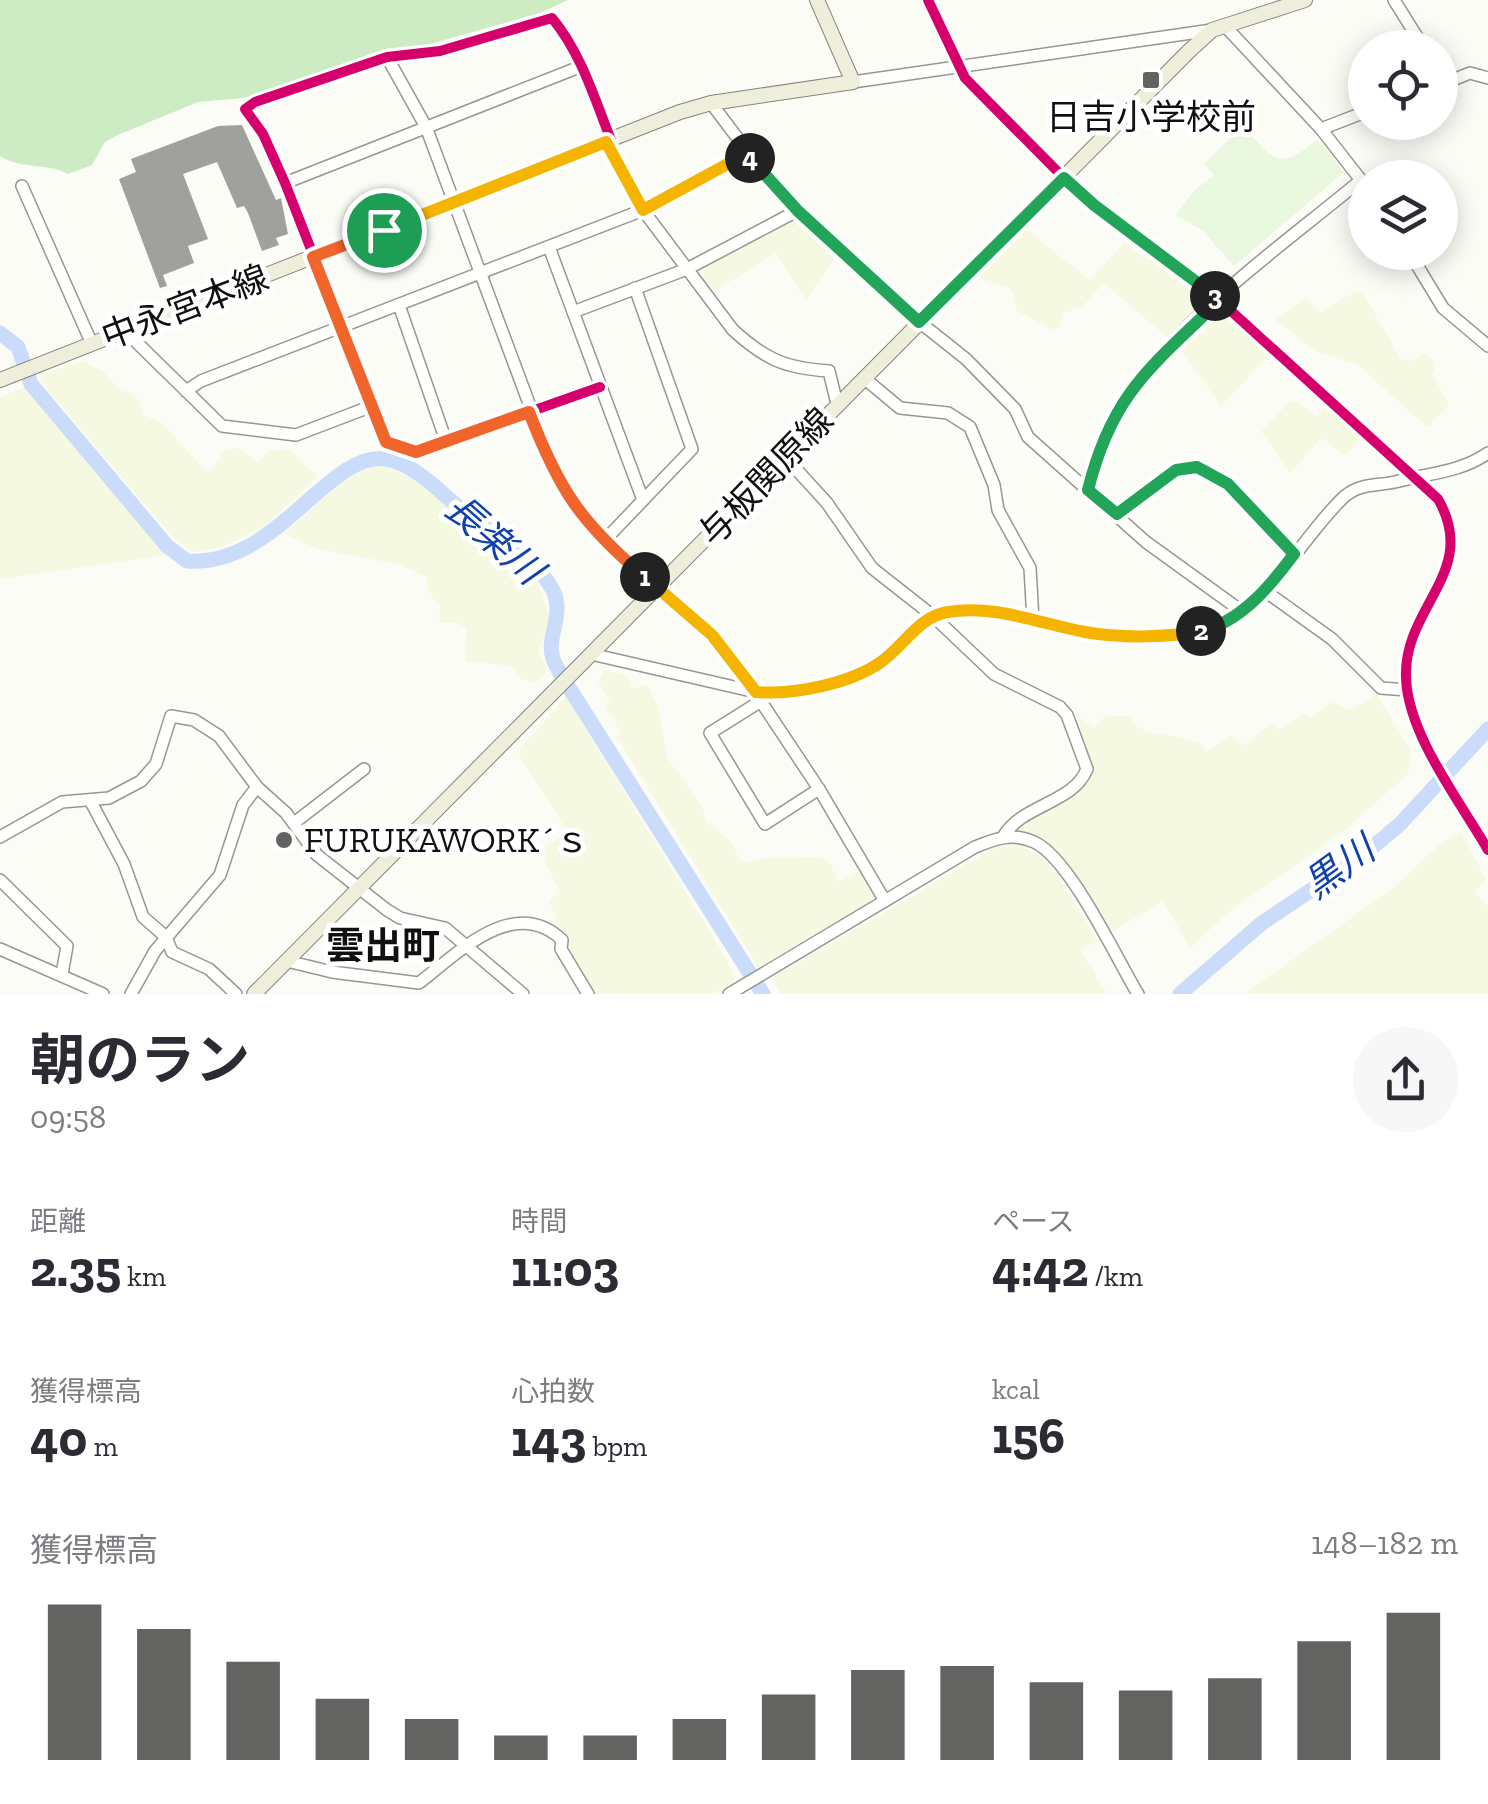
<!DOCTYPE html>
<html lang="ja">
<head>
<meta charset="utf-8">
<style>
	:root { --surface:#fff; --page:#f7f7f7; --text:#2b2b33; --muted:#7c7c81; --accent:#636361 }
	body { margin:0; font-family:"Zilla Slab","Noto Sans JP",serif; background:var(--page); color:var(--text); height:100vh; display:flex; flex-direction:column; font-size:38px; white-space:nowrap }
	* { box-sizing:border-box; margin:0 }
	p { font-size:32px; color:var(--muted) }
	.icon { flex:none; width:55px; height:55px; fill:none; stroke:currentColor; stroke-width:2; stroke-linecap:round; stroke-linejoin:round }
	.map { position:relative; height:994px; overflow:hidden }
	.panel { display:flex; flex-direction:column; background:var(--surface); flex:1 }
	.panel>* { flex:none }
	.tools { position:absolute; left:1348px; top:30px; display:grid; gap:20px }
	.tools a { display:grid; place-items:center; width:110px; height:110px; border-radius:50%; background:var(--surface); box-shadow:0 5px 25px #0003; font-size:50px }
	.pin { position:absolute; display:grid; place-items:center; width:85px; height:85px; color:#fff; margin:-42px; border:5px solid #fff; border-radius:50%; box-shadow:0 2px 10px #0007 }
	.km { position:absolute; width:50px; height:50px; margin:-25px; border-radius:50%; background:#222; color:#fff; font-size:28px; line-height:50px; text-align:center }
	.round { display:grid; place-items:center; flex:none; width:105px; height:105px; border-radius:52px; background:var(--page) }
	.overview { display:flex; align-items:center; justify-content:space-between; height:170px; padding:0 30px }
	h1 { font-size:55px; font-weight:700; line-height:75px }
	.figures { display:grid; grid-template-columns:repeat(3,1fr); gap:15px; height:170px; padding:10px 30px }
	.figures div { display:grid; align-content:center }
	.figures b { font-size:50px; font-weight:700 }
	.figures small { font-size:28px; font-weight:400 }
	.figures p { font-size:28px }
	.chart { height:280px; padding:20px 30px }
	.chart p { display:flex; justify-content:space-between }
	.chart svg { width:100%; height:180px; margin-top:10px; stroke:var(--accent); stroke-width:6 }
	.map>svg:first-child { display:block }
	.farmland { fill:#f6f9e2 }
	.forest { fill:#cdecc3 }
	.pitch { fill:#eaf7df }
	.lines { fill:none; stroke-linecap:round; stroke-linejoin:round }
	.river { stroke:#cadcf9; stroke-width:15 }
	.building { fill:#a0a09c }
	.minor-casing { stroke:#969694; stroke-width:14 }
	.major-casing { stroke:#848481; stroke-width:16 }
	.minor { stroke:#fffffe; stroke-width:11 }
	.major { stroke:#eeeeda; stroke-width:14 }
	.cycleway-casing { stroke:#fff; stroke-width:16 }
	.cycleway { stroke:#d6006c; stroke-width:10 }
	.split-1-casing { stroke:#fff; stroke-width:20 }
	.split-2-casing { stroke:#fff; stroke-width:20 }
	.split-3-casing { stroke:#fff; stroke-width:20 }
	.split-4-casing { stroke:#fff; stroke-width:20 }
	.split-5-casing { stroke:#fff; stroke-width:20 }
	.split-1 { stroke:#f0652b; stroke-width:12 }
	.split-2 { stroke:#f5b400; stroke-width:12 }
	.split-3 { stroke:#22a559; stroke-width:12 }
	.split-4 { stroke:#22a559; stroke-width:12 }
	.split-5 { stroke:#f5b400; stroke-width:12 }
	.poi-dot { fill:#636361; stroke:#fff; stroke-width:4 }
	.labels { text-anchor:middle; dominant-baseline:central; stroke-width:10; stroke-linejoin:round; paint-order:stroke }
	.poi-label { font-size:35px; fill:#101010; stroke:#fff }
	.street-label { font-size:35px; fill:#101010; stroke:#fff }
	.water-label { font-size:38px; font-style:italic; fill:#1142ab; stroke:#fff }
	.neighbourhood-label { font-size:38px; font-weight:bold; fill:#101010; stroke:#fff }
</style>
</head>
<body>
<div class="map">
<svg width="1488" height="994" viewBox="0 0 1488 994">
	<rect width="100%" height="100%" fill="#fcfcf7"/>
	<!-- farmland -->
	<g class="farmland">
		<path d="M800,217L833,246L836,256L806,300L776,253L713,292L701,277L708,266Z"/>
		<path d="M1026,229L1090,280L1125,242L1144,258L1149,254L1210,299L1169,339L1104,283L1083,306L1062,314L1060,327L1053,330L1017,311L1013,292L1007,287L979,278Z"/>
		<path d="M1356,291L1363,293L1401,359L1412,361L1424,353L1432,358L1435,369L1432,374L1449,406L1427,427L1358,365L1315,351L1276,320L1305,298L1320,313Z"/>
		<path d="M1223,309L1270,354L1221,406L1177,343L1210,314Z"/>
		<path d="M82,361L104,372L118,389L133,394L140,402L142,414L161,422L207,472L221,458L220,453L239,447L257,463L269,451L291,450L317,477L266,525L221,547L193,552L174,539L46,388L39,375Z"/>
		<path d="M25,387L140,526L168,555L0,579V397Z"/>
		<path d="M1289,402H1298L1316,417L1327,405L1362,440L1344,455L1322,438L1290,473L1261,431Z"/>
		<path d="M382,465L419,482L538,584L550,618L538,653L548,669L536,683L521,679L511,666L465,661L467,629L458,623H439L440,608L428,590L427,577L397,564L317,549L284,534L352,473Z"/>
		<path d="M605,670L627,676L632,689L647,684L658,706L667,757L702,807L707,822L730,840L739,859L746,863L766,858L822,857L831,864L838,882L860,871L873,892L869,903L758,967L616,736L621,732L605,707L610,702L598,682Z"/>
		<path d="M1377,695L1411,751L1408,774L1344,831L1230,911L1190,948L1163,901L1110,933L1061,854L1040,838L1019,831V824L1083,787L1094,775L1073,721L1079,717L1094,728L1106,716H1131L1132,724L1147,732L1185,738L1201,744L1206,752L1232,735L1243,746L1272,723L1277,730L1305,714L1309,718L1333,702L1349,710Z"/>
		<path d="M566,697L727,960L735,981L713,994H594L571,952L549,901L561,892L546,865L545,847L568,832L519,755L520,748Z"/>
		<path d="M1461,832L1486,880L1475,892L1488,907V994H1244L1393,888L1440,844Z"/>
		<path d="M998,846H1022L1043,858L1057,873L1097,940L1081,951L1107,994H780L772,978Z"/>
	</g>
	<!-- forest -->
	<path class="forest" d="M0,0H568L540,13L430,44L385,49L244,98L198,102L118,135L105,142L92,165L68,174C45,162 22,170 0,156Z"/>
	<!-- pitch -->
	<path class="pitch" d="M1243,126C1274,160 1278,173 1317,139L1344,172L1234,266L1203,231L1176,215L1194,191L1214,175L1204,164Z"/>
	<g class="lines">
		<!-- river -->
		<g class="river">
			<path d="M0,333L18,347L31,384L167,546L187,561C278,567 327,451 386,459C415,464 440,492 462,510C487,530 532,558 550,585C568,613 545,634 553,659C556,668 563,677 568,686L763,994"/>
			<path d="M1180,994L1262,923L1362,856L1400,824L1488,729"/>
		</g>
	</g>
	<!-- building -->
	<path class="building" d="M242,125L276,200L281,198L288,234L276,238L279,245L262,251L248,213L244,206L237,208L217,162L183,174L208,239L188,246L194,263L163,275L167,286L160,288L119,179L136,172L131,159L218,126Z"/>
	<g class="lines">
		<defs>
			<g id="minor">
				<path d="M928,0L965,78L1064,178L1094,205L1219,300L1438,499C1480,572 1403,606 1406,678C1408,735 1460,801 1488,850"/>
				<path d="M1394,0L1424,48"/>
				<path d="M1225,26L1321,129L1364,184"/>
				<path d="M387,57L426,127L559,484L594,532L712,635L742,673L819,789L885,901"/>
				<path d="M853,82L1212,30"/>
				<path d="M1440,85L1470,73L1488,78"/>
				<path d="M711,103L776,189L912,316L966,359L1015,409L1028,437L1146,542L1240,610"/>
				<path d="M1321,129L1365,112"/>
				<path d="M606,142L643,210L733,330C766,360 785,368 829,371L837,404"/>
				<path d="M285,183L582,66"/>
				<path d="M22,186L92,344"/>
				<path d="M549,247L643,500"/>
				<path d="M1409,252L1443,308L1488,346"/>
				<path d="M399,305L446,441"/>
				<path d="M573,312L687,269L797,211"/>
				<path d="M125,331L222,426L296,435L372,406"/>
				<path d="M864,378L900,408L948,413L970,427L994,485L998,510L1030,568L1033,620"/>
				<path d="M600,387L416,452L386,441L285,183L263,134L245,109L255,102L387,57L440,51L552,18C581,53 594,97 611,140"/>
				<path d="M186,391L201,381L643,210L746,154"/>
				<path d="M785,457L827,503L872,568L933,616L994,674L1060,707L1067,715L1087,769C1073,804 1022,804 1003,837"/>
				<path d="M1088,490C1092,476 1094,459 1100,446C1144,341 1275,252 1361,180"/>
				<path d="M1117,514L1176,469L1197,467L1228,483L1266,528L1294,554"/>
				<path d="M603,542L692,449L635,288"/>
				<path d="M1265,591L1332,639L1381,688L1407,690"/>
				<path d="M591,654L756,692C794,694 848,684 880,662C903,647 918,618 946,612C990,603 1039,623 1082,631C1116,638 1161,637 1196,632C1261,623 1300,537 1345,496C1361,483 1377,486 1395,482C1428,473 1459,473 1488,453"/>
				<path d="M761,701L710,733L765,824L819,789"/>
				<path d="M91,802L124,864L143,917L166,937L172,952L209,969L236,994"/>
				<path d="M294,823L364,769"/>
				<path d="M0,837L62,802L109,798L141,781L156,764L171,716L194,720L219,736L257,787L286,813L317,855L387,910L400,918L445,928L523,994"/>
				<path d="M0,880L67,946L62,974"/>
				<path d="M0,949L103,994"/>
				<path d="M287,961L332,972L419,983C457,954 514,894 562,940L561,949L588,994"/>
				<path d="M131,994L155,951L220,875L243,805L257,787"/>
				<path d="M729,994L975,847C995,839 1012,832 1034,842C1070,858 1116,958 1138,994"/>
			</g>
			<g id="major">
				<path d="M0,380L680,112L711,103L853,82L817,0"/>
				<path d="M254,994L1188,52L1212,30L1305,0"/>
			</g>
		</defs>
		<!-- minor casing -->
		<use href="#minor" class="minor-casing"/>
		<!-- major casing -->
		<use href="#major" class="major-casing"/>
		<!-- minor -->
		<use href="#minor" class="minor"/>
		<!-- major -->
		<use href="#major" class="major"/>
		<defs>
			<g id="cycleway">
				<path d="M928,0L965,78L1064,178L1094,205L1219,300L1438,499C1480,572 1403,606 1406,678C1408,735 1460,801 1488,850"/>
				<path d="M600,387L416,452L386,441L285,183L263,134L245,109L255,102L387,57L440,51L552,18C581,53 594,97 611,140"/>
			</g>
		</defs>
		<!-- cycleway casing -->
		<use href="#cycleway" class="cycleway-casing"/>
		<!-- cycleway -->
		<use href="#cycleway" class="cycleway"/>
	</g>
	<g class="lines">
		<defs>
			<path id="split-1" d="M384,230L313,257L386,442L416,452L529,412C559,490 581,523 645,577"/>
			<path id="split-2" d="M645,577L712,635L756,692C793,695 850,684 881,662C904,646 919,616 948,612C994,604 1041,624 1085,632C1119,638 1167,638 1201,631"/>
			<path id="split-3" d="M1201,631C1241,622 1271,585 1294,554L1228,484L1197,467L1176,470L1117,514L1088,490C1112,393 1152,366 1220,300L1215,296"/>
			<path id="split-4" d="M750,158L798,211L919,322L1064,178L1094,205L1215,296"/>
			<path id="split-5" d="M384,230L606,142L643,210L746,154L750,158"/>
		</defs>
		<!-- split-1 casing -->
		<use href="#split-1" class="split-1-casing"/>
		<!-- split-2 casing -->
		<use href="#split-2" class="split-2-casing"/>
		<!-- split-3 casing -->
		<use href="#split-3" class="split-3-casing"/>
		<!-- split-4 casing -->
		<use href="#split-4" class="split-4-casing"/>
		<!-- split-5 casing -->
		<use href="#split-5" class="split-5-casing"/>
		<!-- split-1 -->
		<use href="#split-1" class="split-1"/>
		<!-- split-2 -->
		<use href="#split-2" class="split-2"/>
		<!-- split-3 -->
		<use href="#split-3" class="split-3"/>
		<!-- split-4 -->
		<use href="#split-4" class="split-4"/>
		<!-- split-5 -->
		<use href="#split-5" class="split-5"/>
	</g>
	<!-- markers -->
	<g class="poi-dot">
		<rect x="1141" y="70" width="20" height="20" rx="5"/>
		<circle cx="284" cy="840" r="10"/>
	</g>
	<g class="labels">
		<!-- poi labels -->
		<g class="poi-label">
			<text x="1151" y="117">日吉小学校前</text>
			<text x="304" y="840" text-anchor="start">FURUKAWORK´ｓ</text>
		</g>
		<!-- street labels -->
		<g class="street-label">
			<text transform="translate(185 307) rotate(-21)">中永宮本線</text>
			<text transform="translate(766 477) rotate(-46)">与板関原線</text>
		</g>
		<!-- water labels -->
		<g class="water-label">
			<text transform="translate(494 539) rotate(41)">長楽川</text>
			<text transform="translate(1339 867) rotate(-36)">黒川</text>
		</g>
		<!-- neighbourhood labels -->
		<g class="neighbourhood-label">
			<text x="383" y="946">雲出町</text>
		</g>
	</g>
</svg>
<div class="tools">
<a><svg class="icon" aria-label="locate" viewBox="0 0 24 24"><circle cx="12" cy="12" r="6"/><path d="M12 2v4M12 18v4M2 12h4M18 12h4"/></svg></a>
<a><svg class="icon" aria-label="layers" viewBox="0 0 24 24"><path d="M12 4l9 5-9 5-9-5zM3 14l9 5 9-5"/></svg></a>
</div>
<div class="pin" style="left:384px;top:230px;background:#1e9e55"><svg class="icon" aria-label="arrive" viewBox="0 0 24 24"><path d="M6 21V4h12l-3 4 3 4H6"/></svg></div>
<b class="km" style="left:645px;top:577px">1</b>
<b class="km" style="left:1201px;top:631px">2</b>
<b class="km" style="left:1215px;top:296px">3</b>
<b class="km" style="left:750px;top:158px">4</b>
</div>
<section class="panel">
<div class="overview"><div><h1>朝のラン</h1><p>09:58</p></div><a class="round"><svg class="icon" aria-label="share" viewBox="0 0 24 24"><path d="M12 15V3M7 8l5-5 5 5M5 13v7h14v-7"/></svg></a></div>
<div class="figures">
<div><p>距離</p><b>2.35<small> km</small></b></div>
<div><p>時間</p><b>11:03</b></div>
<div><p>ペース</p><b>4:42<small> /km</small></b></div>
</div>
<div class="figures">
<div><p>獲得標高</p><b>40<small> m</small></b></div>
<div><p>心拍数</p><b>143<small> bpm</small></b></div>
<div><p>kcal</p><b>156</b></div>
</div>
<div class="chart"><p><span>獲得標高</span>148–182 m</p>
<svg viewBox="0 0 160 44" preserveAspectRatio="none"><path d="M5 44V6M15 44V12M25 44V20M35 44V29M45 44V34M55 44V38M65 44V38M75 44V34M85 44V28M95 44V22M105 44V21M115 44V25M125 44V27M135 44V24M145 44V15M155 44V8"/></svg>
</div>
</section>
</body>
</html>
